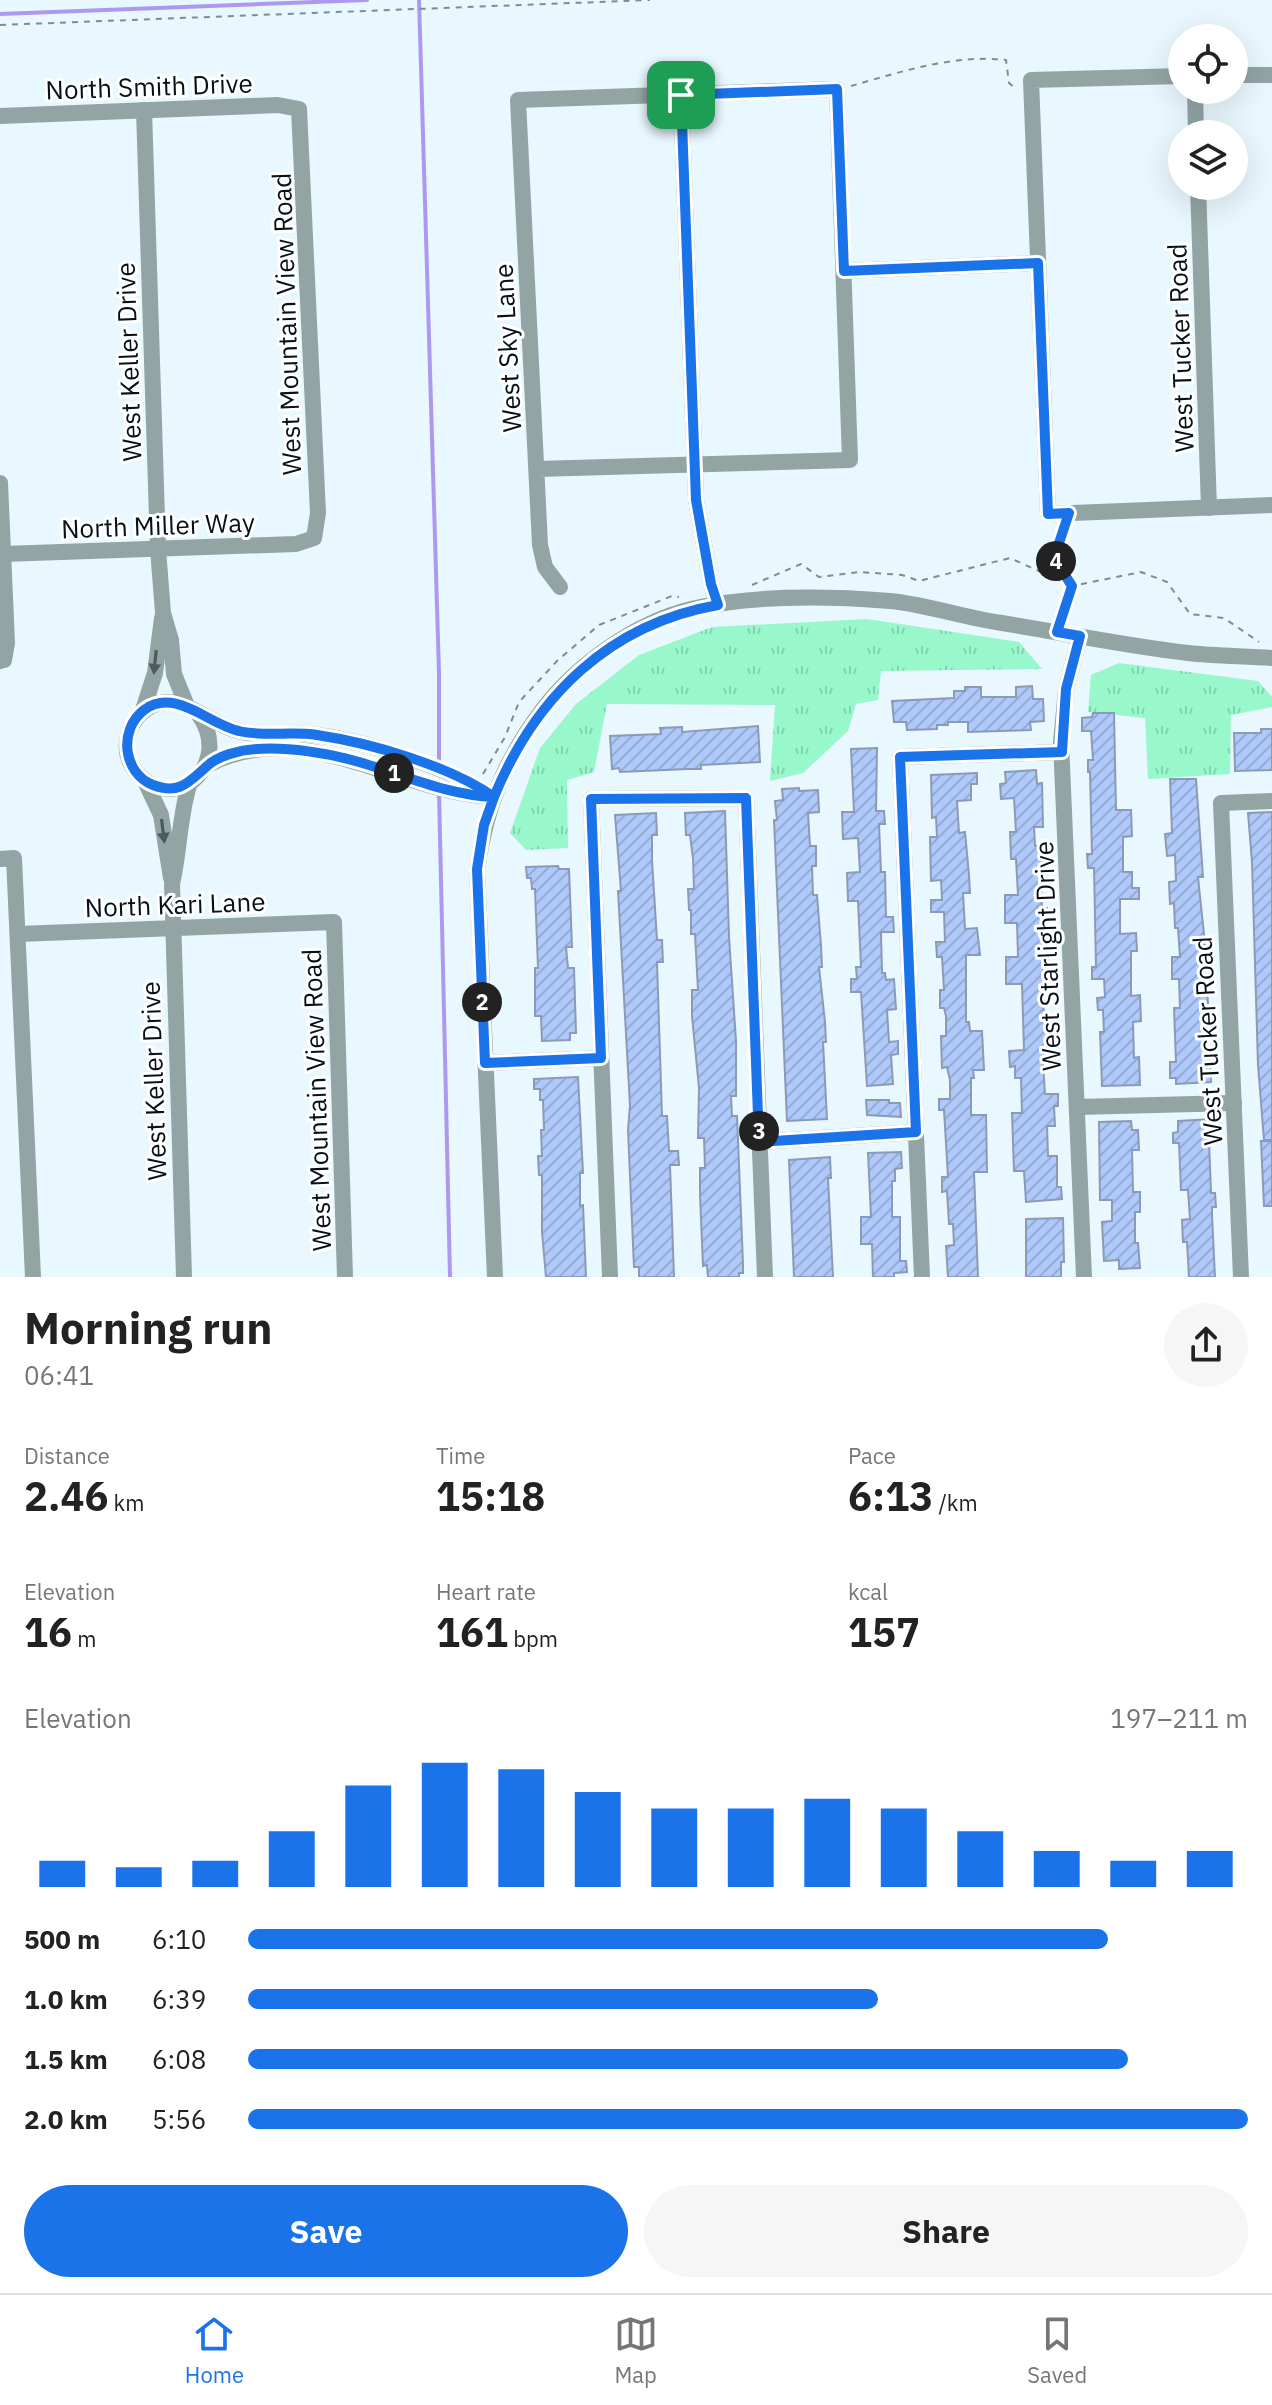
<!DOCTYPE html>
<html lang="en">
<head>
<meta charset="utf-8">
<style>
	:root { --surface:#fff; --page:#f6f6f6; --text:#222; --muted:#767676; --line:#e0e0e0; --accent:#1a73e8 }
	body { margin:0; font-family:"IBM Plex Sans",sans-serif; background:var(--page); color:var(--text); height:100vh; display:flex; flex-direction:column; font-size:30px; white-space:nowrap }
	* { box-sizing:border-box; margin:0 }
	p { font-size:26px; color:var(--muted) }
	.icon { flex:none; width:44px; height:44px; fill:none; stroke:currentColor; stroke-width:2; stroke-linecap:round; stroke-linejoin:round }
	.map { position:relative; height:1277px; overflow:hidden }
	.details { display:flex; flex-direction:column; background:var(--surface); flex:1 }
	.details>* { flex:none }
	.controls { position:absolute; left:1168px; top:24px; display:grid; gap:16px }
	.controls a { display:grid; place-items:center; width:80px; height:80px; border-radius:50%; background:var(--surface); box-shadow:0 8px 32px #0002; font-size:40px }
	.pin { position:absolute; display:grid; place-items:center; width:68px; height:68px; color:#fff; margin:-34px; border-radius:16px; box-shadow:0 4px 12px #0006 }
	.km { position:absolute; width:40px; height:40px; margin:-20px; border-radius:50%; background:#222; color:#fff; font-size:22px; line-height:40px; text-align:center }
	.round { display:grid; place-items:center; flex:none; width:84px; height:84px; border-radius:42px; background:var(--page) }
	.headline { display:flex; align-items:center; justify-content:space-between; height:136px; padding:0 24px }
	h1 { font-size:44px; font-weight:800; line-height:60px }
	.figures { display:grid; grid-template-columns:repeat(3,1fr); gap:12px; height:136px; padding:8px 24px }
	.figures div { display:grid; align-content:center }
	.figures b { font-size:40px; font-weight:800 }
	.figures small { font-size:22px; font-weight:400 }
	.figures p { font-size:22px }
	.chart { height:224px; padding:16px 24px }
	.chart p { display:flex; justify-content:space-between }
	.chart svg { width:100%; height:144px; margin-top:8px; stroke:var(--accent); stroke-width:6 }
	.action { display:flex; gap:16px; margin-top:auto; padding:16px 24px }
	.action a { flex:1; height:92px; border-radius:48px; background:var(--accent); color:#fff; font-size:32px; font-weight:800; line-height:92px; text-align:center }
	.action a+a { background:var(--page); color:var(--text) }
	ul { padding:0 24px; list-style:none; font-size:26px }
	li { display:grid; grid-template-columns:128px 96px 1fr; align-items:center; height:60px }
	li i { height:20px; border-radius:10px; background:var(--accent) }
	.menu { display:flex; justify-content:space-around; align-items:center; height:112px; border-top:2px solid var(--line); background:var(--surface); font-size:22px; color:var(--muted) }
	.menu a { display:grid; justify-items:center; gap:4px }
	.menu .active { color:var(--accent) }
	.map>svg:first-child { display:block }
	.grass { fill:url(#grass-tufts) }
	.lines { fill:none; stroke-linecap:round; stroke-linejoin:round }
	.stream { stroke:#ae98ee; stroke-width:4 }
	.building { fill:url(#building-hatch); stroke:#8b9ab6; stroke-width:2 }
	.path { stroke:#7f8c92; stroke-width:2; stroke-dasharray:6 6; stroke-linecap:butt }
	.minor { stroke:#92a4a4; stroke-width:16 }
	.oneway { fill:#4c5a5e }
	.route-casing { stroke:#fff; stroke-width:16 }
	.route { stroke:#1a73e8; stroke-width:10 }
	.labels { text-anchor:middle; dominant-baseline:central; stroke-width:6; stroke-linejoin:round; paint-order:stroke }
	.street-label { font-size:26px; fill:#051117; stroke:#fff }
</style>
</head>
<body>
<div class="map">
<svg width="1272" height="1277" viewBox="0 0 1272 1277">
	<defs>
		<pattern id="grass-tufts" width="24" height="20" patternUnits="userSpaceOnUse" patternTransform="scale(2)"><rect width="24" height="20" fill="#98f8cb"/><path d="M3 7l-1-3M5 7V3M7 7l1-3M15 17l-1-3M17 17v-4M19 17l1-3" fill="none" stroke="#82d4ae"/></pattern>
		<pattern id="building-hatch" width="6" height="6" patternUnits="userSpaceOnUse" patternTransform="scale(2)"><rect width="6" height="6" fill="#aec9fa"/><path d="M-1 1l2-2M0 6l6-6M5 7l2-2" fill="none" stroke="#94acd6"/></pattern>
	</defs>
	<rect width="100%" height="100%" fill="#e9f7fe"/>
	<!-- grass -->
	<g class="grass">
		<path d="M867,619L1019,642L1042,669L881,671L878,700L856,704L848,731L803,773L770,781L775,705L607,704L594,772L567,780L568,848L526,850L510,833L540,748L576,704L639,655L712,627Z"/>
		<path d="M1119,663L1258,681L1272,697V707L1231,715L1230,774L1148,779L1145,718L1088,712L1091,675Z"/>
	</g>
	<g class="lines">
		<!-- stream -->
		<g class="stream">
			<path d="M419,0L439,673V763"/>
			<path d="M0,14L367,0"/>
			<path d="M439,792L450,1277"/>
		</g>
	</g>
	<!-- building -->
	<g class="building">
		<path d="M1032,686L1033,699H1043L1044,721L1030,722L1031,730L968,732V722H948V725H937V729L907,730L906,722H894L892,701L954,698V691H965V687H981V697H1016V687Z"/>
		<path d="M1093,713H1114L1116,810H1131L1132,836L1123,837V872H1132V888H1139V899H1120V934L1136,933L1137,951H1131V996L1140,995L1141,1021L1133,1022L1134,1058L1139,1057L1140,1085L1102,1086L1100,1032H1104L1103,1010H1098L1097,998L1105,997L1104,979H1092V967H1096L1094,868H1088L1087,854H1092L1090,772H1088V760H1093L1091,731H1082V718L1092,717Z"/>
		<path d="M758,726L760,762L701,765V769H688L620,772L619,768L612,769L610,736L661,734L660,728L682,727V732Z"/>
		<path d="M1261,729H1272V770L1235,771L1234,733H1261Z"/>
		<path d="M877,748L876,811H884L885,824H879L881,872H885L886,917H893L894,932H881L882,973H885L886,980L894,979L896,1009L887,1010L889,1042L898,1041V1054L891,1055L893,1084L867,1086L861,992H851V979H857L856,967H861L858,901H848L847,873L860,872L858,838L843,839L842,812H854L851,749Z"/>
		<path d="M1036,770L1037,784L1042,783L1043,827H1034L1035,846L1048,845L1049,857H1044L1045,888H1041L1042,908H1047L1048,939H1052V952H1048L1049,970H1043L1044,1031H1051L1053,1063H1043L1045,1094H1058V1106H1054L1055,1126H1047L1048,1156H1057V1187H1061L1062,1199L1026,1202L1024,1171H1014L1012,1113H1022L1021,1078H1015V1066L1010,1067L1009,1051L1024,1050L1022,984H1006V957H1018L1017,923H1005V895H1018L1016,859H1011L1010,832H1016L1014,798L1001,799L1000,784L1006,783L1005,772Z"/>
		<path d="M977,773V784H971V800L957,801L959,833L965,832L969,875L970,893H963L965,929L977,928L980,955H966V1022H969L970,1031H982L984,1070H973L974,1078H971V1115H986L987,1172H974L978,1277H948L946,1246L954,1245L953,1224H949L947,1191L942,1192V1177H948L944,1110H939V1099H950V1080L947,1067L942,1068L941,1036H946V1016L944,1008H940V990H944L942,957H937L936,942H945L944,912H931V900H942L941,880L931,881L930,837H937L936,817L932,818L931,775Z"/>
		<path d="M1170,779H1196L1203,877H1198L1205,944H1201L1202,981L1204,990L1207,989L1208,1003H1205V1060H1210L1211,1082L1176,1084V1078H1170V1062H1176L1174,1008H1180L1179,979H1172V957H1180L1178,928H1175L1174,903L1170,904L1169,882L1176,881L1175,855L1167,856L1165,834L1172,833Z"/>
		<path d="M799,788V791L818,790L819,812L808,813L810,846H816V866H812L813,895H817L821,946L822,967H819L825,1022L826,1042H823L827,1119L787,1121L774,820H777L775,801L783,800L782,789Z"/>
		<path d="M725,811L729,937L736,1041V1096H731L732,1116H737L743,1264V1273H739V1277H708L707,1265L703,1266L700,1195V1168H705L704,1138H698L699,1088L692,1016V990H698L695,934H691V910H689L688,889H694L693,858L690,835H686L685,813Z"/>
		<path d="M1272,812V1140H1264L1258,1065L1252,862L1248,813Z"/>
		<path d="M656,813L657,835H652V860L657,940H662L663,962H657L662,1116H667L669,1151H678L679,1165H670L674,1277H639V1267H634L628,1130L630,1105L618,891H621L615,815Z"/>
		<path d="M558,866L559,869H569L572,947H566L568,968H574L576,1033H570V1040L542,1041L541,1016H535V968H538L535,889H532L531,878H527L526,867Z"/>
		<path d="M578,1077L583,1173H580V1206L583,1205L586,1277H546L542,1232V1175H539L538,1156H542L541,1130H544L543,1100H540V1089H534V1079Z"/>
		<path d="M866,1100H889V1103H900L901,1117L867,1115Z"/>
		<path d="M1213,1119L1214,1141H1209L1211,1193H1215L1216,1207H1212V1215L1215,1277H1189L1187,1242H1183L1182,1220L1190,1219L1188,1190H1181L1179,1143H1173V1133L1178,1132V1121Z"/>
		<path d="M1131,1121L1132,1130H1138L1139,1150H1132L1133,1192H1140V1212H1135V1243H1138L1140,1268L1119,1269V1260L1104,1261L1102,1222L1112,1221V1200H1100L1099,1122Z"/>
		<path d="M1261,1141H1272V1206H1264Z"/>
		<path d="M901,1152L902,1168L895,1169V1181H892V1217H900V1261H906L907,1272L894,1273V1277H873L872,1244H861V1217H871L868,1153Z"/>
		<path d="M830,1157L831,1178H828L833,1277H794L789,1160Z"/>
		<path d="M1063,1218L1064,1262H1061V1277H1026V1219Z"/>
	</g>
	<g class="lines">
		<!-- path -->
		<g class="path">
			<path d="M0,25L650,0"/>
			<path d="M851,86C900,72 955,54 1006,60L1009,83L1015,88"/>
			<path d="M1064,526L1054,558L1072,585"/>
			<path d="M752,585L801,564L819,577L860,572L902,575L919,581L1010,558L1072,586L1141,572L1167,582L1190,614L1224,618L1259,642"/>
			<path d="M1061,619L1072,587"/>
			<path d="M483,774L505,737L519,702L557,661L599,625L672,596L679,597"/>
		</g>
		<!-- minor -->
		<g class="minor">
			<path d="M1234,75H1272"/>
			<path d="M1182,76L1031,80L1048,514L1272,505"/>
			<path d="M1195,90L1196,134"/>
			<path d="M681,95L696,500L711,584L718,605"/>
			<path d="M144,110L158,549L163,613L171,640L174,674L187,706"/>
			<path d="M0,116L278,105L299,109L318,513L314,538L296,544L3,554"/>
			<path d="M1198,186L1209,508"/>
			<path d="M844,271L1038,263"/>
			<path d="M537,469L850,460L837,89L518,100L540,545L545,567L560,587"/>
			<path d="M0,483L7,643L4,660L0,661"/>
			<path d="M1080,636L1066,689L1061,742L1084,1277"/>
			<path d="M143,710L155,673L162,618"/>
			<path d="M199,715C231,760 183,811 143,779C132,770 125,756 127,742C129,721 145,704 166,702C188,701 214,725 238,731C263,738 292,731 317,735C369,742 451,768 494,797"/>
			<path d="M206,766C299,714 398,792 492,797"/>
			<path d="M145,781L161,815L171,878"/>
			<path d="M0,859L14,858L33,1277"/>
			<path d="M18,934L334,922L345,1277"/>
			<path d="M485,1063L601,1058"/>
			<path d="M1077,1107L1234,1103"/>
			<path d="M759,1142L916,1132"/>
			<path d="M184,1277L172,884C180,850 179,816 190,782"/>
			<path d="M495,1277L477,869C486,807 505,759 543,709C578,664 635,623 691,609C752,595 827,596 890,601C924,604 966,618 1002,623C1064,633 1126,646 1188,653C1215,656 1244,656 1272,658"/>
			<path d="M610,1277L591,799L746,798L765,1277"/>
			<path d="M922,1277L900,757L1062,752"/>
			<path d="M1241,1277L1221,803L1272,801"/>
		</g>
	</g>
	<!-- one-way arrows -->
	<defs><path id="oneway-solid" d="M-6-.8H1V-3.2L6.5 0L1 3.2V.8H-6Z" transform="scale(2)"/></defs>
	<g class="oneway">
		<use href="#oneway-solid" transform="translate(155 662) rotate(96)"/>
		<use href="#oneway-solid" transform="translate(163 831) rotate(83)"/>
	</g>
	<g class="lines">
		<defs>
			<path id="route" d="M681,95L696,500L711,584L718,605C609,624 535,697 494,797C447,795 404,775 359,762C328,753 289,747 257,749C241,750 218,755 206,767C189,782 179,795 153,785C123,773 118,730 144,710C175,687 208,724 239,731C263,737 292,731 317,735C371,743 450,766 494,797L484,825L477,869L485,1063L601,1058L591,799L746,798L759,1142L916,1132L900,757L1062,752L1066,689L1080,636L1057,632L1072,586L1054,558L1069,513L1048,514L1038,263L844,271L837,89L681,95"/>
		</defs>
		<!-- route casing -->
		<use href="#route" class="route-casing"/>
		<!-- route -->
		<use href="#route" class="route"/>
	</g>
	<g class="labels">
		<!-- street labels -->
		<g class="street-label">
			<text transform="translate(149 86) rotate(-2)">North Smith Drive</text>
			<text transform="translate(286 324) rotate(-92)">West Mountain View Road</text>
			<text transform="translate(507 348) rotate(-93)">West Sky Lane</text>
			<text transform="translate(1180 348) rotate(-92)">West Tucker Road</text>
			<text transform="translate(128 362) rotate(-92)">West Keller Drive</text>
			<text transform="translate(158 525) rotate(-2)">North Miller Way</text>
			<text transform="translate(175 904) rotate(-2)">North Kari Lane</text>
			<text transform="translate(1047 956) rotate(-92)">West Starlight Drive</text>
			<text transform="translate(1207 1041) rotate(-93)">West Tucker Road</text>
			<text transform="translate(153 1081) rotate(-92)">West Keller Drive</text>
			<text transform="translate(316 1100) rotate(-92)">West Mountain View Road</text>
		</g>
	</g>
</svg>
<div class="controls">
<a><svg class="icon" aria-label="locate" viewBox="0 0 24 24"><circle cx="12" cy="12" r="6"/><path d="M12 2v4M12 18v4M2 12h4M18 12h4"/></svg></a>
<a><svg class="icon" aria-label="layers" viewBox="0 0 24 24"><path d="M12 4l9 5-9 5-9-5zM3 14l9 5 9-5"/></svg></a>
</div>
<div class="pin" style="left:681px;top:95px;background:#1e9e55"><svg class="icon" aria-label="arrive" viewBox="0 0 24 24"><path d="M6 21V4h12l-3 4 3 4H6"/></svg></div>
<b class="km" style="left:394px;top:773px">1</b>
<b class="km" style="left:482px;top:1002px">2</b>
<b class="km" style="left:759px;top:1131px">3</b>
<b class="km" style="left:1056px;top:561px">4</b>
</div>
<section class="details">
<div class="headline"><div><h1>Morning run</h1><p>06:41</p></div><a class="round"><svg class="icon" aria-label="share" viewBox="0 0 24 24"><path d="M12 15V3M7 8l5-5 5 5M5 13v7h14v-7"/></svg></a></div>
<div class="figures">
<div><p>Distance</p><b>2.46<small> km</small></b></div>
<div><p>Time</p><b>15:18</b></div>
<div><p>Pace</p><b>6:13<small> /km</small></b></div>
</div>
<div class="figures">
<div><p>Elevation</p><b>16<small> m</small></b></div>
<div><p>Heart rate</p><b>161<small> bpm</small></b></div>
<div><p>kcal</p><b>157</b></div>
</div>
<div class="chart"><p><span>Elevation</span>197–211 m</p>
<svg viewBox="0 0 160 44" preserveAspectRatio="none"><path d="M5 44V36M15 44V38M25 44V36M35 44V27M45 44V13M55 44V6M65 44V8M75 44V15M85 44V20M95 44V20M105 44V17M115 44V20M125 44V27M135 44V33M145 44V36M155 44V33"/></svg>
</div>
<ul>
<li><b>500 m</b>6:10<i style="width:86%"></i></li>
<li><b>1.0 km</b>6:39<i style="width:63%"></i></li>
<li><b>1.5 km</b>6:08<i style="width:88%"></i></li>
<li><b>2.0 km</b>5:56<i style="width:100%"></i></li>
</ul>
<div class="action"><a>Save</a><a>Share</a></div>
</section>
<nav class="menu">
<a class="active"><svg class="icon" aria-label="home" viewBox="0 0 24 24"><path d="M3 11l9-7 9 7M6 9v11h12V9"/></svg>Home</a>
<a><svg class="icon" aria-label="map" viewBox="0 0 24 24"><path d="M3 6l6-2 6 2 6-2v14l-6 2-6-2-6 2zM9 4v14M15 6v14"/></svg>Map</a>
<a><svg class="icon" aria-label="saved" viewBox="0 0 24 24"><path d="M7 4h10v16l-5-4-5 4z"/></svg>Saved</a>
</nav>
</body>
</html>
